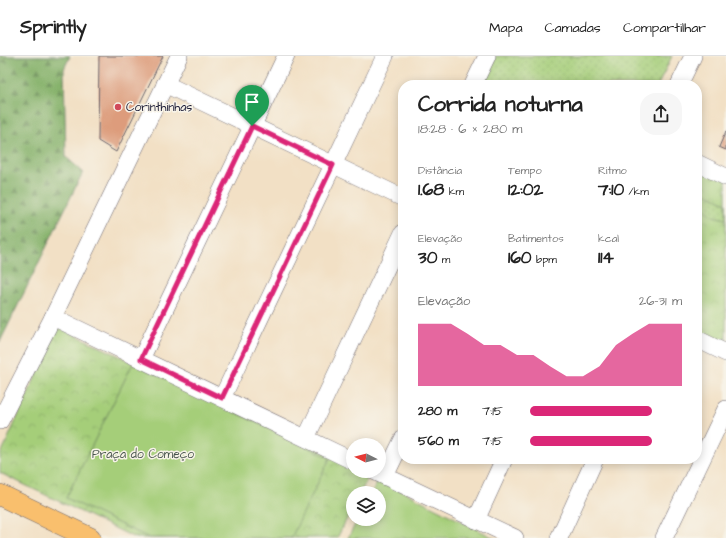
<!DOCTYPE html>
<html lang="pt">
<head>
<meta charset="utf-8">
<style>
	:root { --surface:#fff; --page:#f6f6f6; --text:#222; --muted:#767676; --line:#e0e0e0; --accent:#db2777 }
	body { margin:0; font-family:"Architects Daughter",sans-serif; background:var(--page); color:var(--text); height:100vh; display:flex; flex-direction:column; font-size:15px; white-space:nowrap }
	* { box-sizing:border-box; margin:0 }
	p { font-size:13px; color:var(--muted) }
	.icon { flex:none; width:22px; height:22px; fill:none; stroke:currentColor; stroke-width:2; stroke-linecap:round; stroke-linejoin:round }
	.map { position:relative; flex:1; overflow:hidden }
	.drawer { position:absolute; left:398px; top:24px; width:304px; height:384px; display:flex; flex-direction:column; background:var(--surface); border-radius:16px; box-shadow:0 2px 10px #0003 }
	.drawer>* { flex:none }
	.needle { width:26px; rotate:276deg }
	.fabs { position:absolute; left:346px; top:382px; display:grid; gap:8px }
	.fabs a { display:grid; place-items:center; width:40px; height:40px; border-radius:50%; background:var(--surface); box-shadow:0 2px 10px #0003; font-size:20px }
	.pin { position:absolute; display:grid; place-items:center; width:34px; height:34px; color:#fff; margin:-41px -17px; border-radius:50% 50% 50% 0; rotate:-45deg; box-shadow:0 0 4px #0007 }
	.pin .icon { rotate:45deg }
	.round { display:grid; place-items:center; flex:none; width:42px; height:42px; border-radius:16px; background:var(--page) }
	.head { display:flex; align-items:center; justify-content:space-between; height:68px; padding:0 20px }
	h1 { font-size:22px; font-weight:700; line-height:30px }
	.stats { display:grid; grid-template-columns:repeat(3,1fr); gap:6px; height:68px; padding:4px 20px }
	.stats div { display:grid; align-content:center }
	.stats b { font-size:17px; font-weight:700 }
	.stats small { font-size:11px; font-weight:400 }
	.stats p { font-size:11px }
	.chart { height:112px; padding:8px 20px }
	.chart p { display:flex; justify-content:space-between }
	.chart svg { width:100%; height:72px; margin-top:4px; fill:var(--accent); opacity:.7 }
	ul { padding:0 20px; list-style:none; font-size:13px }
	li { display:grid; grid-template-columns:64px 48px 1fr; align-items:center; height:30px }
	li i { height:10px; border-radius:5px; background:var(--accent) }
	header { display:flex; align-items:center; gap:24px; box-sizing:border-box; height:56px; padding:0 20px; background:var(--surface); border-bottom:1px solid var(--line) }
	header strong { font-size:19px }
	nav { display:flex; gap:22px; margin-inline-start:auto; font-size:14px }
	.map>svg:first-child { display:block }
	.forest { fill:url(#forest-firs); stroke:#536a52 }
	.park { fill:url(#park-crowns); stroke:#64785a }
	.garden { fill:url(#garden-dots); stroke:#64785a }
	.pitch { fill:#a5ce79; stroke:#64785a }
	.building { fill:#dd9c7c }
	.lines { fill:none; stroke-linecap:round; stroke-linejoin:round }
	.minor-casing { stroke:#6b646b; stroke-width:18 }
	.major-casing { stroke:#6b646b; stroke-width:22 }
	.minor { stroke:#fff; stroke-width:17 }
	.major { stroke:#f9bf6d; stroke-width:21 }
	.route-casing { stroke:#fff; stroke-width:8 }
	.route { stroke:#db2777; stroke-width:5 }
	.poi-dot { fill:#d1495b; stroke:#f7f3e8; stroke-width:1.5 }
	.labels { text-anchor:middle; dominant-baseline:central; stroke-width:3; stroke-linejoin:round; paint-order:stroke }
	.poi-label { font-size:12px; fill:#22223b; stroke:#f7f3e8; text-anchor:start }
	.park-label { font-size:12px; fill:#49564e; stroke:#f7f3e8 }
</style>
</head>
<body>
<header>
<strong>Sprintly</strong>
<nav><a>Mapa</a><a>Camadas</a><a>Compartilhar</a></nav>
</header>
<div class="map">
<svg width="726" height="482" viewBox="0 0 726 482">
	<defs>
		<pattern id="forest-firs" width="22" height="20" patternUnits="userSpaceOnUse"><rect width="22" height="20" fill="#84b169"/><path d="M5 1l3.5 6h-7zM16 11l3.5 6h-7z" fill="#6c9058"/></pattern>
		<pattern id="park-crowns" width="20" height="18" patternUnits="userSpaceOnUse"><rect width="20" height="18" fill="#a5ce79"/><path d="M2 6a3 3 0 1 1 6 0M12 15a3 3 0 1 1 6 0" fill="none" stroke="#8eb16a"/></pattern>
		<pattern id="garden-dots" width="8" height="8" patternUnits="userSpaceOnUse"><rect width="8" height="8" fill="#a5ce79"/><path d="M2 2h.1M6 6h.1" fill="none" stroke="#8eb16a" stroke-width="1.8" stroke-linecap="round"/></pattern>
	</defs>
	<rect width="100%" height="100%" fill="#f7f3e8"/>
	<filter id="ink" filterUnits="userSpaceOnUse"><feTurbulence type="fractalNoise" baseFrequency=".025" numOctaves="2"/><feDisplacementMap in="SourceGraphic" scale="8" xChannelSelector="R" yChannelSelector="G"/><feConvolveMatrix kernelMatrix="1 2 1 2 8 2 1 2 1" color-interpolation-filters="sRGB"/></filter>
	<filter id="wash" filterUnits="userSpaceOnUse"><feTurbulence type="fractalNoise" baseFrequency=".012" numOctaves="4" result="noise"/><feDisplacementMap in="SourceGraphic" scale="16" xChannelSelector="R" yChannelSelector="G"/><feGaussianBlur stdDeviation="0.9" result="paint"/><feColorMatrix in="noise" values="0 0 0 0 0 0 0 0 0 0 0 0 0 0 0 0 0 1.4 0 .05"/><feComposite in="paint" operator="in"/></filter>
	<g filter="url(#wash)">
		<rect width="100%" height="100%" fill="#f2e0c5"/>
		<!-- forest -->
		<path class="forest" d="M0,0H70L64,13L66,101L83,116L0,286Z"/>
		<!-- park -->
		<g class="park">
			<path d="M697,107L726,121V297L697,283Z"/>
			<path d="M58,271L353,410V415H363L370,418L360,437H353V451L337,482H135L0,417V400Z"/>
		</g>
		<!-- garden -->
		<g class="garden">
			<path d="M495,0H672L658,29H482Z"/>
			<path d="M697,133L726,147V163L713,160L699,148L697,146Z"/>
		</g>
		<!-- pitch -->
		<g class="pitch">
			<path d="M133,307L330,402L291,482H149L66,442Z"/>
			<path d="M379,423L494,482H348L358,463H379V437H372Z"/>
		</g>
		<g id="blocks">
			<!-- building -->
			<g class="building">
				<path d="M99,0H163L116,96L98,85L99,2Z"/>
				<path d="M726,75V94L719,91Z"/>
			</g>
		</g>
	</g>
	<g filter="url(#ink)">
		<use href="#blocks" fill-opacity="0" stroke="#6b646b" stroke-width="1"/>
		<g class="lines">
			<defs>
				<g id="minor">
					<path d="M165,28L403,142"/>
					<path d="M473,29L487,0"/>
					<path d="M679,29L693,0"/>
					<path d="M697,107L726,121"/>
					<path d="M53,261L353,405"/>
					<path d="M697,283L726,297"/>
					<path d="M141,303L286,0"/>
					<path d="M222,342L385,0"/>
					<path d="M0,365L53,261L179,0"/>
					<path d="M306,382L403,177"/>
					<path d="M374,415L515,482"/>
					<path d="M385,420L403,383"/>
					<path d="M476,464L504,403"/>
					<path d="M559,482L595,403"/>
					<path d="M664,482L726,353"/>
				</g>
				<path id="major" d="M0,439L90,482"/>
			</defs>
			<!-- minor casing -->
			<use href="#minor" class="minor-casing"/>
			<!-- major casing -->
			<use href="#major" class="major-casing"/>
			<!-- minor -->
			<use href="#minor" class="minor"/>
			<!-- major -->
			<use href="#major" class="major"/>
		</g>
	</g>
	<g class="lines" filter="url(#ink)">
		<defs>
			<path id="route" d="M252,70L333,109L222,342L141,303Z"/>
		</defs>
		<!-- route casing -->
		<use href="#route" class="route-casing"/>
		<!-- route -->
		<use href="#route" class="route"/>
	</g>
	<!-- markers -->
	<circle class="poi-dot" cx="118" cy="51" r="4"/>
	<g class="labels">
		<!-- poi labels -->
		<g class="poi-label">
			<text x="126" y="51">Corinthinhas</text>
		</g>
		<!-- park labels -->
		<g class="park-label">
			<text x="143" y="398">Praça do Começo</text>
		</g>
	</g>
</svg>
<div class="fabs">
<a><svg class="needle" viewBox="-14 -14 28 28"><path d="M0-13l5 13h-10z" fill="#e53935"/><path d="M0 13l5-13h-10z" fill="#767676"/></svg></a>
<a><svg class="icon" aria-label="layers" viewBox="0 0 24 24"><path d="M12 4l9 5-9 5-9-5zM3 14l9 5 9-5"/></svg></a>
</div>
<div class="pin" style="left:252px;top:70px;background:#1e9e55"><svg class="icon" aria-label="arrive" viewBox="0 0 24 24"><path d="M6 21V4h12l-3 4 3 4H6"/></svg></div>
<section class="drawer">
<div class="head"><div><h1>Corrida noturna</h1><p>18:28 · 6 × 280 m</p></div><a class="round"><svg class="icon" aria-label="share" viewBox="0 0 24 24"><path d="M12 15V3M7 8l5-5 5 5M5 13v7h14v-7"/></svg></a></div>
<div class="stats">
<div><p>Distância</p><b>1.68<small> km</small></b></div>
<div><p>Tempo</p><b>12:02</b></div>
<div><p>Ritmo</p><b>7:10<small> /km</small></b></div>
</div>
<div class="stats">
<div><p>Elevação</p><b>30<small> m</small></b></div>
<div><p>Batimentos</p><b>160<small> bpm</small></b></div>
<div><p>kcal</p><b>114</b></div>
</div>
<div class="chart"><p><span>Elevação</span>26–31 m</p>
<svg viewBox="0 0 160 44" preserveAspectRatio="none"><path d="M0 44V6L10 6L20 6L30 12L40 19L50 19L60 25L70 25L80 32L90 38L100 38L110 32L120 19L130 12L140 6L150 6L160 6V44z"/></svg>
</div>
<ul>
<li><b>280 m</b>7:15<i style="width:80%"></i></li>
<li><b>560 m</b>7:15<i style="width:80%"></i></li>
</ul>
</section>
</div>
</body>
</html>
